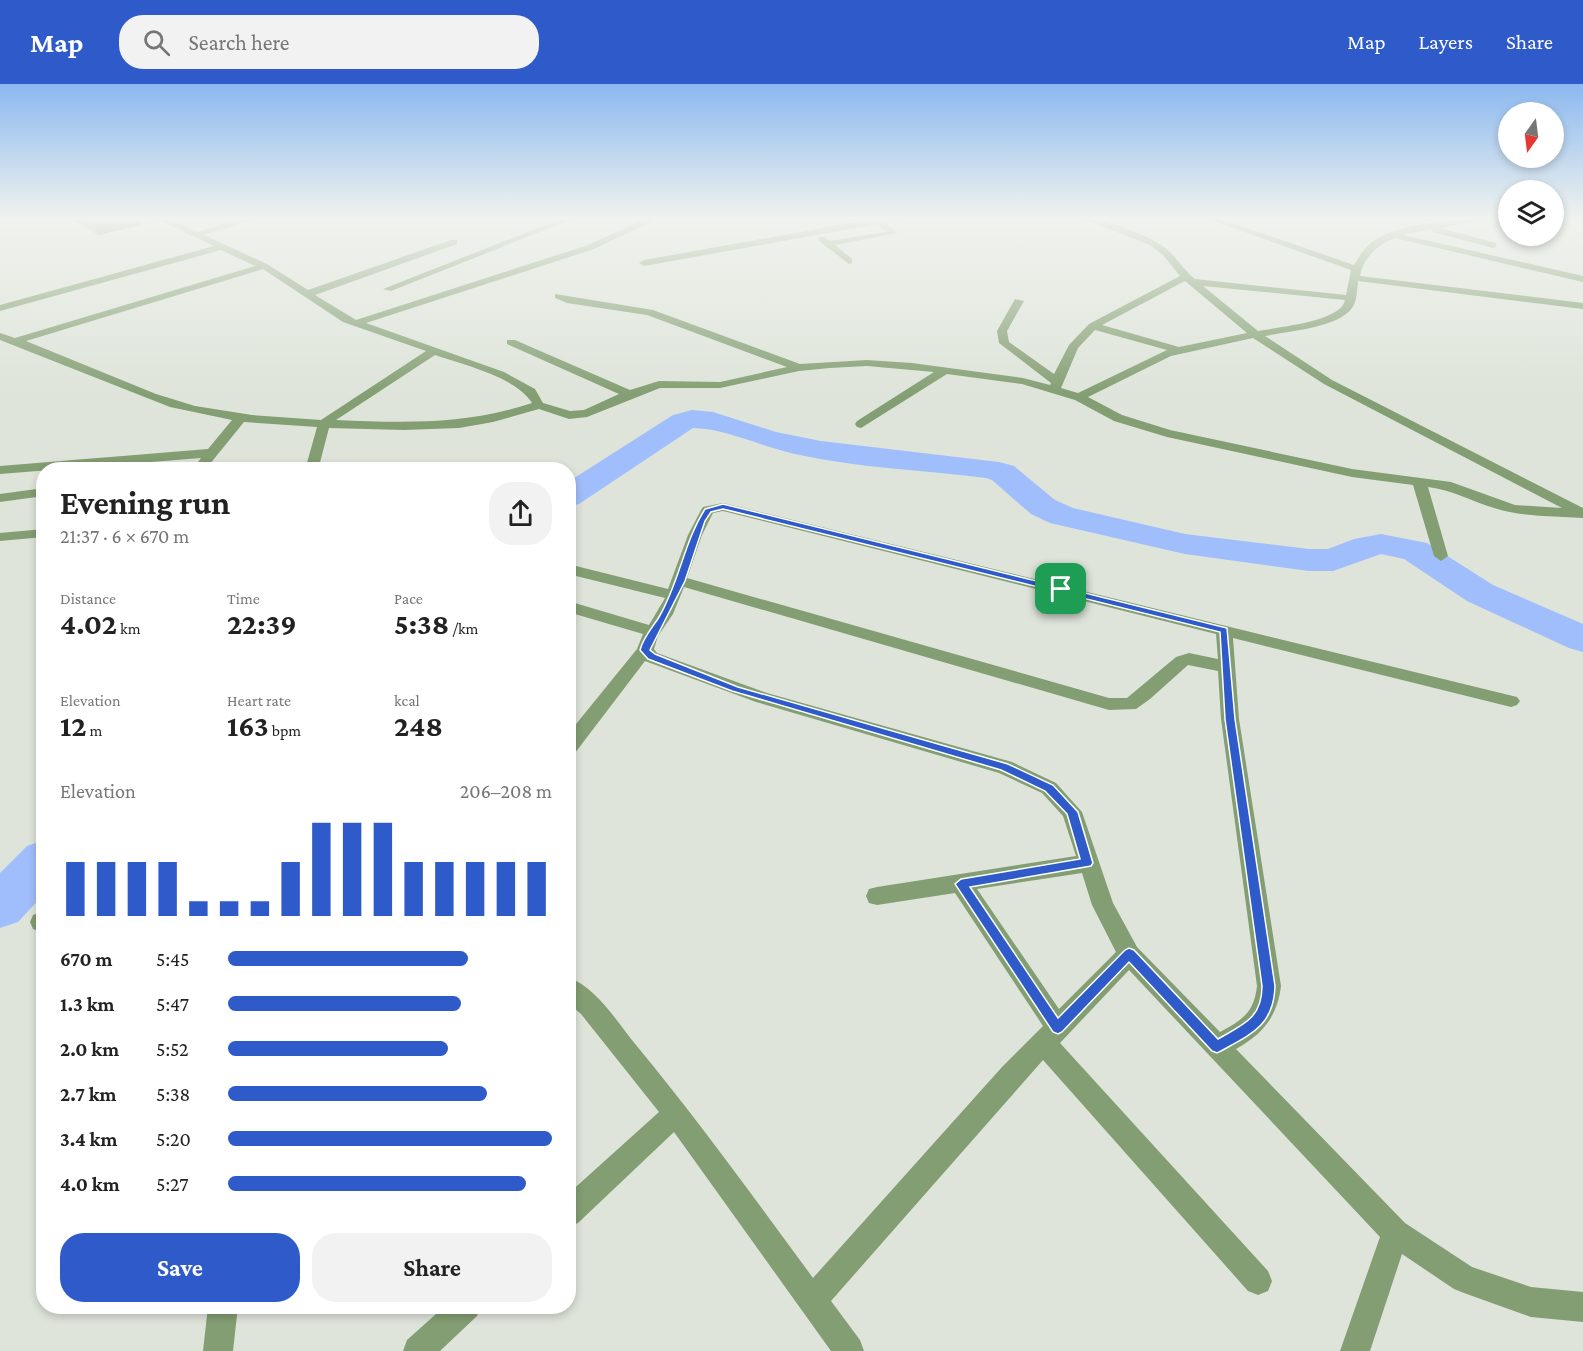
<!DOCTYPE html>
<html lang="en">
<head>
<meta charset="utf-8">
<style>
	:root { --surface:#fff; --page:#f2f2f2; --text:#222; --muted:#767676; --accent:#2f5bca }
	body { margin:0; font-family:"Crimson Pro",serif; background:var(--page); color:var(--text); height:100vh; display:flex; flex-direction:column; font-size:22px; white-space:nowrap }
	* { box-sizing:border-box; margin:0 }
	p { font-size:20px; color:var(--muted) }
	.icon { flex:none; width:33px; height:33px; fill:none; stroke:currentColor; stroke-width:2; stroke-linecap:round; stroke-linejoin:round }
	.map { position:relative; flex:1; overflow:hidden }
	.details { position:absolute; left:36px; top:378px; width:540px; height:852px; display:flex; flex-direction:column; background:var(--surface); border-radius:24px; box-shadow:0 3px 9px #0003 }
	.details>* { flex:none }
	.needle { width:39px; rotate:194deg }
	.tools { position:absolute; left:1498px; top:18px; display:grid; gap:12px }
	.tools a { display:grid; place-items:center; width:66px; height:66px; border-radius:50%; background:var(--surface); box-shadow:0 3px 9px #0003; font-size:30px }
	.pin { position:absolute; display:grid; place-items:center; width:51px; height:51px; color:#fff; margin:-26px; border-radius:12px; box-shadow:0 3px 9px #0006 }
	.round { display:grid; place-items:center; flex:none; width:63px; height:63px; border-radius:24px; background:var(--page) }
	.overview { display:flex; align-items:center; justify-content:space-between; height:102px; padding:0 24px }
	h1 { font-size:33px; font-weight:700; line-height:45px }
	.figures { display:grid; grid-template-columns:repeat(3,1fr); gap:9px; height:102px; padding:6px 24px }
	.figures div { display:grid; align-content:center }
	.figures b { font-size:30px; font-weight:700 }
	.figures small { font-size:16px; font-weight:400 }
	.figures p { font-size:16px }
	.chart { height:168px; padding:12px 24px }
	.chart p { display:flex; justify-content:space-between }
	.chart svg { width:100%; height:108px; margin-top:6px; stroke:var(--accent); stroke-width:6 }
	.primary-button { display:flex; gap:12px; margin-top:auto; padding:12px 24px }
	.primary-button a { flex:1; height:69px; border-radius:24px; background:var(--accent); color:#fff; font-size:24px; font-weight:700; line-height:69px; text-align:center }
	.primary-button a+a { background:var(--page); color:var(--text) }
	ul { padding:0 24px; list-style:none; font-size:20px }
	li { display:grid; grid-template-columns:96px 72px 1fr; align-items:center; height:45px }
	li i { height:15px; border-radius:8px; background:var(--accent) }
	header { display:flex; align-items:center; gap:36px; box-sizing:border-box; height:84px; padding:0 30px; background:var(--accent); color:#fff }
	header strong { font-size:28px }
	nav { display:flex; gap:33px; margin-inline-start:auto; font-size:21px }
	.search { width:420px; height:54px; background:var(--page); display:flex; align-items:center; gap:15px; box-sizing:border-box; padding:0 21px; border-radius:24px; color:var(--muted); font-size:22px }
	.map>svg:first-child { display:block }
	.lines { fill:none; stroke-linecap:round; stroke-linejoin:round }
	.river { fill:#a0befc; fill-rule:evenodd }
	.minor { fill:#839e72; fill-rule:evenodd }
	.wall { fill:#949991 }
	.shaded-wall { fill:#787d76 }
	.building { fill:#acb2a9; stroke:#787d76; stroke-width:1.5 }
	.route { fill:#2f5bca; stroke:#fff; stroke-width:1.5; fill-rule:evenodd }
</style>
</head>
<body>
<header>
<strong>Map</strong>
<div class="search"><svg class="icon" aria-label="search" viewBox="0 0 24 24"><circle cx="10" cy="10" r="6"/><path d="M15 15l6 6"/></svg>Search here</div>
<nav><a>Map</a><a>Layers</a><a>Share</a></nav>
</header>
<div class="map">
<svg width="1583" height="1267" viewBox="0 0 1583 1267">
	<rect width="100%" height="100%" fill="#dee4da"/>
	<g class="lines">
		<!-- river -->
		<g class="river">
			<path d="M692,326L713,328L776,348L821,357L999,378L1014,382L1055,416L1073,424L1185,450L1309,465H1328L1354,455L1381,450L1427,459L1493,501L1583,540V568L1569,564L1467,517L1404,475L1381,470L1333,487H1309L1185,470L1050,439L1031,430L992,396L986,394C922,386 858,384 795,370C763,363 723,344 693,344L579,420L568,423V398L673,331Z"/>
			<path d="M44,756V810L18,838L0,844V789L27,762Z"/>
		</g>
		<!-- minor -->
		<g class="minor">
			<path d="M155,134H167L197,148L243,134H257L204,151L267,180L308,206L451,156H457V160L315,211L356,236L588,161L647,134H659L594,165L366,239L504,288L535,305L543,319L570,327L584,326L619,310L507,260V256H515L630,306L659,297L720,298L787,283L647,231L567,219L555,214V210L653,226L800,280L867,276L912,279L1023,294L1050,301L1051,299L999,259L997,247L1015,215L1024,217L1007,247L1009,258L1054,290L1069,261L1089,240L1180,192L1163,171L1150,161L1081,134C1102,134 1154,152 1169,167C1179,177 1185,187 1195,195L1346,211L1351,186L1205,134H1218L1354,181C1359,172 1368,159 1378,154C1405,139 1462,134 1492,134L1440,144L1496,159V163L1493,164L1433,148L1432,145L1403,151L1583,192V198L1395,154C1378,160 1363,174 1360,192L1583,219V225L1358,197C1357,206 1357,218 1352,224C1338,244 1288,247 1265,252L1332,296L1583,424V434C1554,432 1522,433 1494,424C1471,417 1452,406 1428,403L1448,472L1441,477L1434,472L1413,401L1352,393L1167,353L1114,337L1075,316L1022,300L947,290L861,344L857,343L855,340L857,337L934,288L867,282L830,284L799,287L720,304H660L587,333L569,335L539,325L493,338L459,344L404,346L329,344L318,386H305L317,343L244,338L205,386H192L201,374L0,390V382L208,365L232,336L170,323L0,256V249L15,254L255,182L221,166L0,227V221L214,162ZM263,185L343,238L426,267L321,336L252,331L195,322L156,310L26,257ZM1185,197L1247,249L1179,263L1102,241ZM1203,202L1345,216C1341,238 1277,243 1258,247ZM1095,246L1167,266L1078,309L1061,304L1078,264ZM1253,254L1324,300L1562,424L1515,421L1451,398L1352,385L1170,346L1122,331L1088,313L1171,272ZM435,271C464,281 516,293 532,319C467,341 404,339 336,336Z"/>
			<path d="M563,134H575L391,207L383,205Z"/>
			<path d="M879,134H902L886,139L897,149L835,161L852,175V179L849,180L819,157V153H825L830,157L886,148L878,140L644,182L639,179L644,176Z"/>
			<path d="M44,404V412L0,418V410Z"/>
			<path d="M723,419L1517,613L1520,617L1517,621L1511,623L1233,554L1239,635L1281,902C1277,933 1263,950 1236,965L1405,1139L1472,1183L1531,1203L1583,1208V1238L1531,1233L1464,1209L1454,1205L1402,1170L1370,1267H1340L1380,1153L1129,886L1060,959L1268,1187L1272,1197L1268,1207L1258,1211L1248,1207L1043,976L831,1217L860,1256L864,1267H831L674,1048L578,1139L568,1143V1110L659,1028L581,930L568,919V893C597,904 617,938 636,961C698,1036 755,1115 813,1194L1002,983L1043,942L955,809L877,821L869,819L866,812L869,805L877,803L1076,772L1063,732L1042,709L999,689L756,618L645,577L575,669L568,671V650L637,565L643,550L568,528V517L649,541L665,514L568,490V480L668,505L688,451L701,426L703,423ZM723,427L1216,550L1218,575L1189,569L1176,573L1127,614H1109L687,494L702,451L713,429ZM684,503L1109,626L1136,625L1150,615L1188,581L1218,587L1221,635L1257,902C1254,929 1242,936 1220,948L1137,863L1113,819L1082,728L1056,699L1012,678L767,609L657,569L654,565L658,552L673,530ZM1082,789L1092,821L1116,868L1059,925L977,805Z"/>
			<path d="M44,445V453L0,457V449Z"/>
			<path d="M41,828L44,829V849L33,845L30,838L33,831Z"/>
			<path d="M208,1222H238L233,1267H203Z"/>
			<path d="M445,1222H481L477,1232L440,1267H403L407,1256Z"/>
		</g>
	</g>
	<!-- wall -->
	<path class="wall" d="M70,134H137L140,141L98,151Z"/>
	<!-- shaded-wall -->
	<path class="shaded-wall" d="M108,134H137L140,141L98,151L91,138Z"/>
	<!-- building -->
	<path class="building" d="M84,134H108L91,138Z"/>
	<!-- sky -->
	<linearGradient id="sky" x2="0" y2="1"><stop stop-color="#8bb8f0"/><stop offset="0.43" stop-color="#f0f3ee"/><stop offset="1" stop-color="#f0f3ee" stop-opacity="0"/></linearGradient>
	<rect width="1583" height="312" fill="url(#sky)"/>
	<!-- route -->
	<path class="route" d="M723,420L1227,544L1235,635L1275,902C1274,941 1252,950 1221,967L1217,969L1212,967L1129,878L1062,948L1058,950L1053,948L955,800L961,795L1080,775L1067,730L1045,707L1001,686L732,607L648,575L640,566C643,554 652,544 659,533C679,499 684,458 705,425ZM723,425L1220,548L1225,635L1262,902C1262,934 1244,940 1218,955L1134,866L1129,864L1125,866L1058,934L970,803L1091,782L1093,779L1078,728L1053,701L1008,680L738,603L655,570L650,566L685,497L705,437L711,428Z"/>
</svg>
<div class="tools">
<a><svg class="needle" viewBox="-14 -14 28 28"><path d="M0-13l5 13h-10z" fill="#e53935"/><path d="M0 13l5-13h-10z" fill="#767676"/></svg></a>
<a><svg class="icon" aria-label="layers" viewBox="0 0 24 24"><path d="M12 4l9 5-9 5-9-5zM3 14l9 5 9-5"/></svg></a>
</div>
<div class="pin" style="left:1061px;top:505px;background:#1e9e55"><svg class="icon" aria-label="arrive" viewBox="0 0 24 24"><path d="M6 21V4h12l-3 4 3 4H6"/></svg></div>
<section class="details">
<div class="overview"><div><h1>Evening run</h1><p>21:37 · 6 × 670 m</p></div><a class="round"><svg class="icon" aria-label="share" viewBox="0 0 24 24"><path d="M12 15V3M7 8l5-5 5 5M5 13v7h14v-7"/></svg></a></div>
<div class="figures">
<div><p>Distance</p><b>4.02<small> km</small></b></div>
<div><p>Time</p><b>22:39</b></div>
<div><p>Pace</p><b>5:38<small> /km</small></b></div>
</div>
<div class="figures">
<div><p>Elevation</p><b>12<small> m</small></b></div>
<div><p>Heart rate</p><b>163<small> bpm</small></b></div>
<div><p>kcal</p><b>248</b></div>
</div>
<div class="chart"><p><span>Elevation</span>206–208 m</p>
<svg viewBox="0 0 160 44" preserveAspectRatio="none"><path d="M5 44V22M15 44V22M25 44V22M35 44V22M45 44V38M55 44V38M65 44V38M75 44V22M85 44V6M95 44V6M105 44V6M115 44V22M125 44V22M135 44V22M145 44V22M155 44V22"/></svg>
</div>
<ul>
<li><b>670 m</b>5:45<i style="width:74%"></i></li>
<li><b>1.3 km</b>5:47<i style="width:72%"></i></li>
<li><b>2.0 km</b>5:52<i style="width:68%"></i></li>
<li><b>2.7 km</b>5:38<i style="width:80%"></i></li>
<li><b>3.4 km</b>5:20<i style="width:100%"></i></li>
<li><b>4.0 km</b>5:27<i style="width:92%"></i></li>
</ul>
<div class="primary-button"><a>Save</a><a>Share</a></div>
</section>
</div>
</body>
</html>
